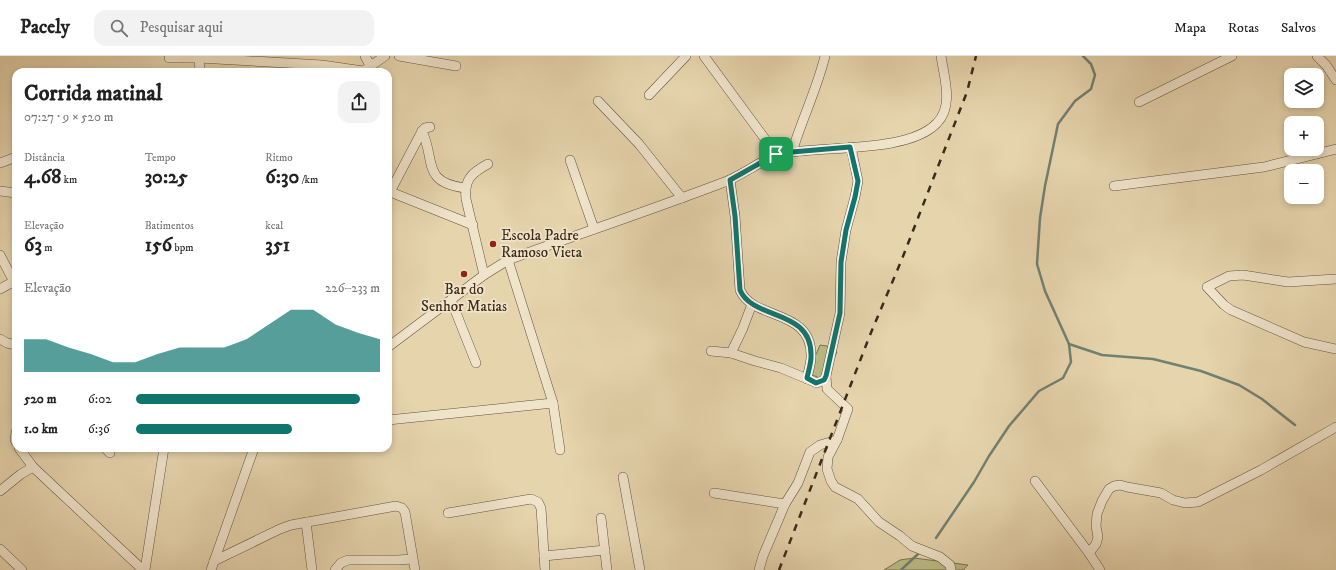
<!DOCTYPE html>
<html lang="pt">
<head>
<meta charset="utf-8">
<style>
	:root { --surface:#fff; --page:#f2f2f2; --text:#222; --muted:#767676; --line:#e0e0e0; --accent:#0f766e }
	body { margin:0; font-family:"IM FELL DW Pica",serif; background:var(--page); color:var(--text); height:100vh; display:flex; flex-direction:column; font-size:15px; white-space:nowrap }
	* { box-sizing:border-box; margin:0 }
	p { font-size:13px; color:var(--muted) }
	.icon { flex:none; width:22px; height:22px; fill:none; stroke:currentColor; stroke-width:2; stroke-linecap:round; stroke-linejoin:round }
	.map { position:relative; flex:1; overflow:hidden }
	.sheet { position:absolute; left:12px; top:12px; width:380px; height:384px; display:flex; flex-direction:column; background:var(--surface); border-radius:12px; box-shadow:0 2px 6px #0003 }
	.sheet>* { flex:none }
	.fabs { position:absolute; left:1284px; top:12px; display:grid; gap:8px }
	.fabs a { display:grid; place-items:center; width:40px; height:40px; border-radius:8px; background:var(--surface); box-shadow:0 2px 6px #0003; font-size:20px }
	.pin { position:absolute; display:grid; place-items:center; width:34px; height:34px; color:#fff; margin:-17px; border-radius:8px; box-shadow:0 2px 6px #0006 }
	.round { display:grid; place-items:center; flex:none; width:42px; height:42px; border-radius:12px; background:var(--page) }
	.summary { display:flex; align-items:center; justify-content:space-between; height:68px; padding:0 12px }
	h1 { font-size:22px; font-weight:700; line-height:30px }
	.metrics { display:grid; grid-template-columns:repeat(3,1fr); gap:6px; height:68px; padding:4px 12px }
	.metrics div { display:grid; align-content:center }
	.metrics b { font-size:20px; font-weight:700 }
	.metrics small { font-size:11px; font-weight:400 }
	.metrics p { font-size:11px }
	.chart { height:112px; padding:8px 12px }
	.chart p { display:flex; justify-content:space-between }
	.chart svg { width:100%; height:72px; margin-top:4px; fill:var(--accent); opacity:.7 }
	ul { padding:0 12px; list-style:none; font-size:13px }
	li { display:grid; grid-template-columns:64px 48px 1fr; align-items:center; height:30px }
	li i { height:10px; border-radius:5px; background:var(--accent) }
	header { display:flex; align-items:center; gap:24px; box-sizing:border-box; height:56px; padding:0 20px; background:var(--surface); border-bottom:1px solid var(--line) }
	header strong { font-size:19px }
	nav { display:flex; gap:22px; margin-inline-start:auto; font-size:14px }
	.search { width:280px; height:36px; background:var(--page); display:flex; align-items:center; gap:10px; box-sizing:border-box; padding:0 14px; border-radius:12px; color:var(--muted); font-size:15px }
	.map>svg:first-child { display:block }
	.green { fill:#babb86; stroke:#7a734f }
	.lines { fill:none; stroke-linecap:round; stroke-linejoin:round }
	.stream { stroke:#718071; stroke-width:2.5 }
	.street-casing { stroke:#65553d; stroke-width:10 }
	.street { stroke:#efe3ca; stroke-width:9 }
	.rail { stroke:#3a2b18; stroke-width:2.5; stroke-dasharray:7 7; stroke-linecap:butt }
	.route-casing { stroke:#fff; stroke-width:8 }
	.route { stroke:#0f766e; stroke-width:5 }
	.poi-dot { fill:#8f2418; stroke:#efe3ca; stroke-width:1.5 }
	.labels { text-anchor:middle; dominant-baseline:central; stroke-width:3.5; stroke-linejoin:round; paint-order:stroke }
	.poi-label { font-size:15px; fill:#3a2b18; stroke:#efe3ca; text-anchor:start }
</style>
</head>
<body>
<header>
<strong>Pacely</strong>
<div class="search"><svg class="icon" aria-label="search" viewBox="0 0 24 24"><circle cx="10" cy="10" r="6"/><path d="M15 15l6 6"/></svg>Pesquisar aqui</div>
<nav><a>Mapa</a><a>Rotas</a><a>Salvos</a></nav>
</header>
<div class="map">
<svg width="1336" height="514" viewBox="0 0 1336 514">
	<rect width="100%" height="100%" fill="#e6d4ad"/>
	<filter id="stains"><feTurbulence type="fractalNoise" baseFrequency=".005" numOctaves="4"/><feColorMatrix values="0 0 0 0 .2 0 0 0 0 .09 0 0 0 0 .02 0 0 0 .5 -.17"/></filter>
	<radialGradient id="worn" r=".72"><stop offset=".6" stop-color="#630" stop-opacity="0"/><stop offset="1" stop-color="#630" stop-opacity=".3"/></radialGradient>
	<!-- green -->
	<g class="green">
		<path d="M820,289L827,290L837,296L824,324L808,317Z"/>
		<path d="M914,502L968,509L963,514H884L900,504Z"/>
	</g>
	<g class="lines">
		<!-- stream -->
		<g class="stream">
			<path d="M1069,288L1102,299L1153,303L1201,315L1239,329L1262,343L1295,369"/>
			<path d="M936,482L974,426L989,400L1009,370L1039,335L1063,322L1071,306L1069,288L1045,235L1037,208L1040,162L1045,130L1058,68L1075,45L1091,33L1095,19L1091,8L1083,0"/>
			<path d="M901,514L918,498"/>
		</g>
		<defs>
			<g id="street">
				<path d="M365,0L371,11"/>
				<path d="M399,0L456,10"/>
				<path d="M704,0L776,98"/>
				<path d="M1317,0L1326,9L1336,24"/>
				<path d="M169,2H199L322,9L363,15"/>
				<path d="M199,2L200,16"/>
				<path d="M362,16L385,0"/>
				<path d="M649,39L686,0"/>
				<path d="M598,45L639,88L682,142"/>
				<path d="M1139,46L1232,0"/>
				<path d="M422,75C436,105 421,126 465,132"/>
				<path d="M792,96C802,63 817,33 825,0"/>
				<path d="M570,104L594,173"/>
				<path d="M0,107L16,101"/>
				<path d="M730,124L735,160L740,234C753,265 813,252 811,301C811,308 808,316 807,323"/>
				<path d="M1114,130L1264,111L1336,93"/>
				<path d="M0,135L16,137"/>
				<path d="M388,135L473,169"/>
				<path d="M390,136L422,75L425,72L430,71"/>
				<path d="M0,199L13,224"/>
				<path d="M508,204L553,347L560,394"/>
				<path d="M484,219L466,143C464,124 471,117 488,108"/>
				<path d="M1336,223L1288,226L1243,219L1229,220L1207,231L1224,249L1231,254L1304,286L1336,293"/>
				<path d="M0,233L11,227L16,221"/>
				<path d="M451,244L476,307"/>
				<path d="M0,283L7,287L16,289"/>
				<path d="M388,291L484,219L508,204C579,178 651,154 722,127C736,122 749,113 762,106C768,103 773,99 779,98C820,89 908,98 937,67C954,50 944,21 941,0"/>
				<path d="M711,295L731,297L755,305L781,312L817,327L824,324L826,320"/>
				<path d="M731,297L743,272L752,248"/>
				<path d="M388,364L553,347"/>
				<path d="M16,376L15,384L16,386"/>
				<path d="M837,384L828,401L827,413L831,425L835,431L858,443L879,466L900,480L912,490L940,501L950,509L951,514"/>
				<path d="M19,392L33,411L143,514"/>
				<path d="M105,392L110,397"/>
				<path d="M623,421L640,514"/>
				<path d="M1035,425L1089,497L1100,514"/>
				<path d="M0,435L21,418L33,411"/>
				<path d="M714,437L785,448"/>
				<path d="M448,457L531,443L538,446L541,452L545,514"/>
				<path d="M601,462L607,514"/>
				<path d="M306,466L312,514"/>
				<path d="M0,493L22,514"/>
				<path d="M1089,497L1096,488L1098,481L1096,470L1097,458L1102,445L1109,433L1114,430L1120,429L1127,431L1161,437L1173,444L1185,447L1198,446L1261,414L1336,371"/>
				<path d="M544,500L605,494"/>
				<path d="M214,505L280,473L291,469L396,450L402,452L405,456L415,514"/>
				<path d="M145,514L164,392"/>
				<path d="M211,514L254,392"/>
				<path d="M335,514L341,507L348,504H398L412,503"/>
				<path d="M759,514L763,500L785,448L798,427L810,396L820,389L837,384L848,353L827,333L826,320L840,257L841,206L846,174L855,141L858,125L851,91"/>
			</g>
		</defs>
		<!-- street casing -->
		<use href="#street" class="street-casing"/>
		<!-- street -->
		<use href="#street" class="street"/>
		<!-- rail -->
		<path class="rail" d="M779,514L870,279L902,203L967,36L976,0"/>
	</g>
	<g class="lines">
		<defs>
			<path id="route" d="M850,91L858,125L855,141L846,174L841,206L840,257L826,320L824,324L816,327L807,322C808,316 811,308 811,301C813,252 753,265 740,234L735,160L730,124L776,98L792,96Z"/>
		</defs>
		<!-- route casing -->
		<use href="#route" class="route-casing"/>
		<!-- route -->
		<use href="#route" class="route"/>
	</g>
	<!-- markers -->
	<g class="poi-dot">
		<circle cx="493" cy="188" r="4"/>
		<circle cx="464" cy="218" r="4"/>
	</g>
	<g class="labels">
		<!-- poi labels -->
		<g class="poi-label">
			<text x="501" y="179">Escola Padre<tspan x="501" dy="17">Ramoso Vieta</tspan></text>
			<text x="464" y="233" text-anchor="middle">Bar do<tspan x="464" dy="17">Senhor Matias</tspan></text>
		</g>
	</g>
	<rect width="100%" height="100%" filter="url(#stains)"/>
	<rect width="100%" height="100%" fill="url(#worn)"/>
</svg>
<div class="fabs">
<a><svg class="icon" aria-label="layers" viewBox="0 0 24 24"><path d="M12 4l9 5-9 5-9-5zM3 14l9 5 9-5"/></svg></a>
<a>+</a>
<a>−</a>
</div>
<div class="pin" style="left:776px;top:98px;background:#1e9e55"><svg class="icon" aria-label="arrive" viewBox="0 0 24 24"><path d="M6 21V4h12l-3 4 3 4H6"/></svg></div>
<section class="sheet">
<div class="summary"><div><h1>Corrida matinal</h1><p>07:27 · 9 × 520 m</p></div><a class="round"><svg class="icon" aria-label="share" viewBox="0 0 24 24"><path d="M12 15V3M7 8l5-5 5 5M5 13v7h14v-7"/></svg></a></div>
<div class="metrics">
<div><p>Distância</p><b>4.68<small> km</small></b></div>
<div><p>Tempo</p><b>30:25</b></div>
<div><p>Ritmo</p><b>6:30<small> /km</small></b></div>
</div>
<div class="metrics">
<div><p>Elevação</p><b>63<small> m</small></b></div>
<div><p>Batimentos</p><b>156<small> bpm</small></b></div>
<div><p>kcal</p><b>351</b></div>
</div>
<div class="chart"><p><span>Elevação</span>226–233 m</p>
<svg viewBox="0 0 160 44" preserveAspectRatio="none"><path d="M0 44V24L10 24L20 29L30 33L40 38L50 38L60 33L70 29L80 29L90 29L100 24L110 15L120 6L130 6L140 15L150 20L160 24V44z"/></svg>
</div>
<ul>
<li><b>520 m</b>6:02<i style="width:92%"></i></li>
<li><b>1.0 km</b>6:36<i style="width:64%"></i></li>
</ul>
</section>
</div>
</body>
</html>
